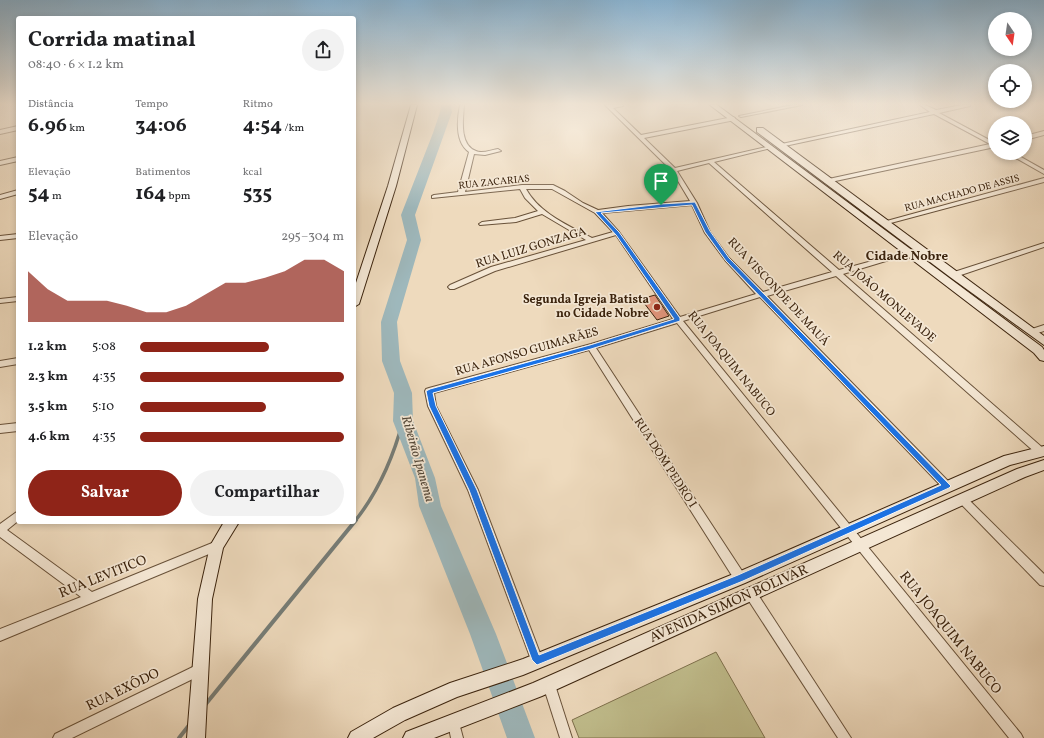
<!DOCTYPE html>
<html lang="pt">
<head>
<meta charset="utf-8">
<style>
	:root { --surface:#fff; --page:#f2f2f2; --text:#202124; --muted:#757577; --accent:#8f2418 }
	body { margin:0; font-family:Vollkorn,serif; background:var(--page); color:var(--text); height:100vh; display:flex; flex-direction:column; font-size:15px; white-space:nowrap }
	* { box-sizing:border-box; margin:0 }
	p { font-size:13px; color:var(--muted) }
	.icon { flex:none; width:22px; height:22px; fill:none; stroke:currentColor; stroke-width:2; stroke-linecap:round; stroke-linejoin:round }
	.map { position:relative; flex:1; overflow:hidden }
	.details { position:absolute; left:16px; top:16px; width:340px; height:508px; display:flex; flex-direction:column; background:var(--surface); border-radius:4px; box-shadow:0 2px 6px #0003 }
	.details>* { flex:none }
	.needle { width:26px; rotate:167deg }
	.tools { position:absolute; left:988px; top:12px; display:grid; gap:8px }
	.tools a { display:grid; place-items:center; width:44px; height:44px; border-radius:50%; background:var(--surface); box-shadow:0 2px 6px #0003; font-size:20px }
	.pin { position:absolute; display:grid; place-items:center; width:34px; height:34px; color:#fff; margin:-41px -17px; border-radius:50% 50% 50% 0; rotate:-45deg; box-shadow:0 0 4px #0007 }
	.pin .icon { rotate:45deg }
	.round { display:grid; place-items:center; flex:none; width:42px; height:42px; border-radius:21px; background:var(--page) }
	.summary { display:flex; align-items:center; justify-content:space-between; height:68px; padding:0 12px }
	h1 { font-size:22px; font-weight:700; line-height:30px }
	.metrics { display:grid; grid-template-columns:repeat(3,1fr); gap:6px; height:68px; padding:4px 12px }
	.metrics div { display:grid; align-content:center }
	.metrics b { font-size:20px; font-weight:700 }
	.metrics small { font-size:11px; font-weight:400 }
	.metrics p { font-size:11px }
	.chart { height:112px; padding:8px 12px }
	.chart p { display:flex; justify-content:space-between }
	.chart svg { width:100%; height:72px; margin-top:4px; fill:var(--accent); opacity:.7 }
	.action { display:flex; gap:8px; margin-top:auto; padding:8px 12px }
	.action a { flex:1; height:46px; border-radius:24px; background:var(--accent); color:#fff; font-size:16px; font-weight:700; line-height:46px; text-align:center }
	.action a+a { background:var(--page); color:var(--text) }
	ul { padding:0 12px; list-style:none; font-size:13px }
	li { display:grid; grid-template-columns:64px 48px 1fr; align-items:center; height:30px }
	li i { height:10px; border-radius:5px; background:var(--accent) }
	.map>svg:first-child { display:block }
	.green { fill:#c0bd8c; stroke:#7e704c }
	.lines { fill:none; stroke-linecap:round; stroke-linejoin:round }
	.stream-far1 { stroke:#767c76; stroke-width:3.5 }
	.stream { stroke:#767c76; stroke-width:4 }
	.river { fill:#9eb8bc; fill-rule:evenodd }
	.building { fill:#e2957c; stroke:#3b230d }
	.minor-casing { stroke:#685139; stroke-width:2 }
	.secondary-casing { stroke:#3b230d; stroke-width:2 }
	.minor { fill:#f4e7d4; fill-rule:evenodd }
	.secondary { fill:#f4e7d4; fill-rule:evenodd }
	.route { fill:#1a73e8; stroke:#fff; fill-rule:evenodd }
	.poi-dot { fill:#8f2418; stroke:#f4e7d4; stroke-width:1.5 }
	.labels { text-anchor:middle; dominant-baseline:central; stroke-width:3.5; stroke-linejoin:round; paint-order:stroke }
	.far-street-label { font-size:10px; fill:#3b230d; stroke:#f4e7d4 }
	.street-label { font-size:12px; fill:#3b230d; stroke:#f4e7d4 }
	.poi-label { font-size:12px; font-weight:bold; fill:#3b230d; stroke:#f4e7d4; text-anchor:end }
	.neighbourhood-label { font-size:13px; font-weight:bold; fill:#3b230d; stroke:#f4e7d4 }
	.water-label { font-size:13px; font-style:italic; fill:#544839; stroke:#f4e7d4 }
	.near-street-label { font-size:14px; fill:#3b230d; stroke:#f4e7d4 }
</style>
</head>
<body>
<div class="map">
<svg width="1044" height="738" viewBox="0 0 1044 738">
	<rect width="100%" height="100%" fill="#eedabd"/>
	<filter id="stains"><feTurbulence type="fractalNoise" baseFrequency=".005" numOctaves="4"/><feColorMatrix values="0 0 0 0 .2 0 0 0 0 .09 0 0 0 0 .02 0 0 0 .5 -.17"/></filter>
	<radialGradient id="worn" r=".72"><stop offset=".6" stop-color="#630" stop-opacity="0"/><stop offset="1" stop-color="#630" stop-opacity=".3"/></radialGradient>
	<!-- green -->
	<path class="green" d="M716,652L765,738H579L572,720Z"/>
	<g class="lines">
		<!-- stream-far1 -->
		<path class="stream-far1" d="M355,521C379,491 393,458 403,421"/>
		<!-- stream -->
		<g class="stream">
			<path d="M205,705L356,520"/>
			<path d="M179,738L190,724"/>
		</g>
		<!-- river -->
		<path class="river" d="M441,105H451L452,112L415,215L421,240L397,322L400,361L412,393L413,421L435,478L441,506L496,634L535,738H507L470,634L419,506L415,478L393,421L394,393L382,361L381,322L407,240L401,215L433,133L440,112Z"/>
	</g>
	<!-- building -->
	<path class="building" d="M655,295L669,316L657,320L641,299Z"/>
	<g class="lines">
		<defs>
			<g id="minor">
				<path d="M460,105H464C463,119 459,145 476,151C482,154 491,150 498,149L501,151L485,155L474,154L465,192L522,185H553L565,191L583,203L598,210L628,206L690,201L672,171L605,105H623V106L613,108L641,135L733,117L735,118V120L644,138L675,168L771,146V148L714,162L839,270L905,252H909V254L843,274L1044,449V455L1041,456L1038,455L836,276L767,296L950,483L952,486L950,489L947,490L944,489L760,297L683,321L1021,734L1023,738H1009L677,323L596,348L744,574L745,578L744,582L740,583L736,582L589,350L434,393L436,406L478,490L543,661L541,665L537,667L533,665L468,490L428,406L425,391L426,389L429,388L591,344L673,319L616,235L495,271L454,289H450L448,287L450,285L491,267L586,240L542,214L516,222L480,225L479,224L482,222L515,218L538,211L525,198L520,189L432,198V196L434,195L458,192L469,152C455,142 457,120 460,105ZM709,163L832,272L763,292L729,258L710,232L697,203L677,171ZM526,189H552L595,213L613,232L592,238C568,225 540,214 526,189ZM692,205L705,233L725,260L756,294L680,317L619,232L602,213Z"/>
				<path d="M793,105H802L741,117L739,116Z"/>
				<path d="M920,105H925L936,110L962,105H970V106L939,113L995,143V147L826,183L824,182V180L990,144L934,114L780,147L777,145L930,112Z"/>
				<path d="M18,126V130L0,134V130Z"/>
				<path d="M1044,131V135L1025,140V136Z"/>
				<path d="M1007,153H1014L1044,170V174Z"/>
				<path d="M18,157V161L0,165V161Z"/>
				<path d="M1044,178V182L887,224L885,225L882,223L883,222Z"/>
				<path d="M18,190V194L0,199V195Z"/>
				<path d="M18,234V238L0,240V236Z"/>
				<path d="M1044,243V247L955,277H953L950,275L951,273Z"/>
				<path d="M18,297V301L0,303V299Z"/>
				<path d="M1044,325V331L1032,335L1028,332L1029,330Z"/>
				<path d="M18,358V364L0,367V361Z"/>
				<path d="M18,423V431L0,433V425Z"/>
				<path d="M963,496L966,497L1044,574V586L1040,585L960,503L958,500L960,497Z"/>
				<path d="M18,511V521L7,530L92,592L217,541L221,543L222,546L221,549L0,641V629L81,597L0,537V524Z"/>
				<path d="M751,589L755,590L851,738H838L747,598L746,594L747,590Z"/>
				<path d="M201,663L205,665L207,669L205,673L72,738H53L55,734Z"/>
				<path d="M549,679L553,681L555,685L572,738H560L543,685L545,681Z"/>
				<path d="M454,717L458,719L463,738H451L448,723L450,719Z"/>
			</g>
			<g id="secondary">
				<path d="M411,105H417L396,186L359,304L354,307V289L388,186Z"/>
				<path d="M710,105H717L1042,347L1044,350V361L1040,360L1034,353Z"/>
				<path d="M757,128H763L1044,336V345L950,277L757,132Z"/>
				<path d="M1044,446V456L1010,465L745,583L523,675L457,697L405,720L373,738H348L351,732L393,708L450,683L523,659L736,573L1004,456Z"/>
				<path d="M1044,460V470L1025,477L542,696L434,738H403L406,732L533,683L1017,469Z"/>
				<path d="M224,522H239L223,548L212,599L205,738H187L198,599L210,546Z"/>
			</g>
		</defs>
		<!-- minor casing -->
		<use href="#minor" class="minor-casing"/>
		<!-- secondary casing -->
		<use href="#secondary" class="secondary-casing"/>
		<!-- minor -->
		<use href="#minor" class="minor"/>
		<!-- secondary -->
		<use href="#secondary" class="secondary"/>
	</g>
	<!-- sky -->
	<linearGradient id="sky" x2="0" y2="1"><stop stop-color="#8ab6d6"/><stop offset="0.5" stop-color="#f7eee1"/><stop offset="1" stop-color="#f7eee1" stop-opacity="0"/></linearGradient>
	<rect width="1044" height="208" fill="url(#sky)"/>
	<!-- route -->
	<path class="route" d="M695,202L710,231L729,258L951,486L949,488L743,581L537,665L532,660L469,490L429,406L426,391L430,389L590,345L674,319L616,235L595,212L661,204ZM692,205L705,232L726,261L941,485L738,575L539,655L477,490L436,406L433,393L591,349L680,321V318L619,232L601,213Z"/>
	<!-- markers -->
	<circle class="poi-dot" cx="657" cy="307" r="4"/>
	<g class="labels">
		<!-- far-street labels -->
		<g class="far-street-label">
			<text transform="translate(494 182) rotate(-6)">RUA ZACARIAS</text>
			<text transform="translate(962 193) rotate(-15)">RUA MACHADO DE ASSIS</text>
		</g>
		<!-- street labels -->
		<g class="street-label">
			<text transform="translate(531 248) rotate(-17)">RUA LUIZ GONZAGA</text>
			<text transform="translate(778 292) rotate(47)">RUA VISCONDE DE MAUÁ</text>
			<text transform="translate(884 297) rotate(41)">RUA JOÃO MONLEVADE</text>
			<text transform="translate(527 352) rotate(-16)">RUA AFONSO GUIMARÃES</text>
			<text transform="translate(731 364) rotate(51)">RUA JOAQUIM NABUCO</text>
			<text transform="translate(665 463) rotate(57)">RUA DOM PEDRO I</text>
		</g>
		<!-- poi labels -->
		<g class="poi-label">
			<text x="649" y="300">Segunda Igreja Batista<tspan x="649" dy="14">no Cidade Nobre</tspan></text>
		</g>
		<!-- neighbourhood labels -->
		<g class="neighbourhood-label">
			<text x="907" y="257">Cidade Nobre</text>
		</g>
		<!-- water labels -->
		<g class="water-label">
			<text transform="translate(417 459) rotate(74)">Ribeirão Ipanema</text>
		</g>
		<!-- near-street labels -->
		<g class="near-street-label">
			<text transform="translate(103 577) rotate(-22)">RUA LEVITICO</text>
			<text transform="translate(729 604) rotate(-24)">AVENIDA SIMON BOLIVAR</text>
			<text transform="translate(950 633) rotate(51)">RUA JOAQUIM NABUCO</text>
			<text transform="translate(123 690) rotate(-26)">RUA EXÔDO</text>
		</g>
	</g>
	<rect width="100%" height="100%" filter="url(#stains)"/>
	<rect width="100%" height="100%" fill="url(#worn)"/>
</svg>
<div class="tools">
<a><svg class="needle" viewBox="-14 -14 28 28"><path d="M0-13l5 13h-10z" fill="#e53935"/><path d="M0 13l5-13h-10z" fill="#757577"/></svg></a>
<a><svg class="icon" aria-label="locate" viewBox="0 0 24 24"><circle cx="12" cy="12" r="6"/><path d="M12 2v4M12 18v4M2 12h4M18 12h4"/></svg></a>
<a><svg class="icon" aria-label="layers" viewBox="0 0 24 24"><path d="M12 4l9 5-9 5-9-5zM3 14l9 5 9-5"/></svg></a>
</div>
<div class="pin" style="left:661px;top:205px;background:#1e9e55"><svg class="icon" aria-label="arrive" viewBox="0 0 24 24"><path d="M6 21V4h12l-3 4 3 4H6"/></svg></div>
<section class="details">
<div class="summary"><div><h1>Corrida matinal</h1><p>08:40 · 6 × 1.2 km</p></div><a class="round"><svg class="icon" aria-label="share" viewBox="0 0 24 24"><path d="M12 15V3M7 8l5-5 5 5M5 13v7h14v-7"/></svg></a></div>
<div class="metrics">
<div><p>Distância</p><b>6.96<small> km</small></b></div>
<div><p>Tempo</p><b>34:06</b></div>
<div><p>Ritmo</p><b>4:54<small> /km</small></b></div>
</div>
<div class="metrics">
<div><p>Elevação</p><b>54<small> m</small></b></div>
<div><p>Batimentos</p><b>164<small> bpm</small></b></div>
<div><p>kcal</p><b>535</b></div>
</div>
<div class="chart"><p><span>Elevação</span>295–304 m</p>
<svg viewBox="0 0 160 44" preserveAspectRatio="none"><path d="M0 44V13L10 24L20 31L30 31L40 31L50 34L60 38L70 38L80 34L90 27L100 20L110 20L120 17L130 13L140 6L150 6L160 13V44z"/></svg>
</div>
<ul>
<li><b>1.2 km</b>5:08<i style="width:63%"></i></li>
<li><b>2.3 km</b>4:35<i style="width:100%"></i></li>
<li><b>3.5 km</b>5:10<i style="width:62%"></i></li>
<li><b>4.6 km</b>4:35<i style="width:100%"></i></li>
</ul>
<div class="action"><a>Salvar</a><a>Compartilhar</a></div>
</section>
</div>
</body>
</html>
